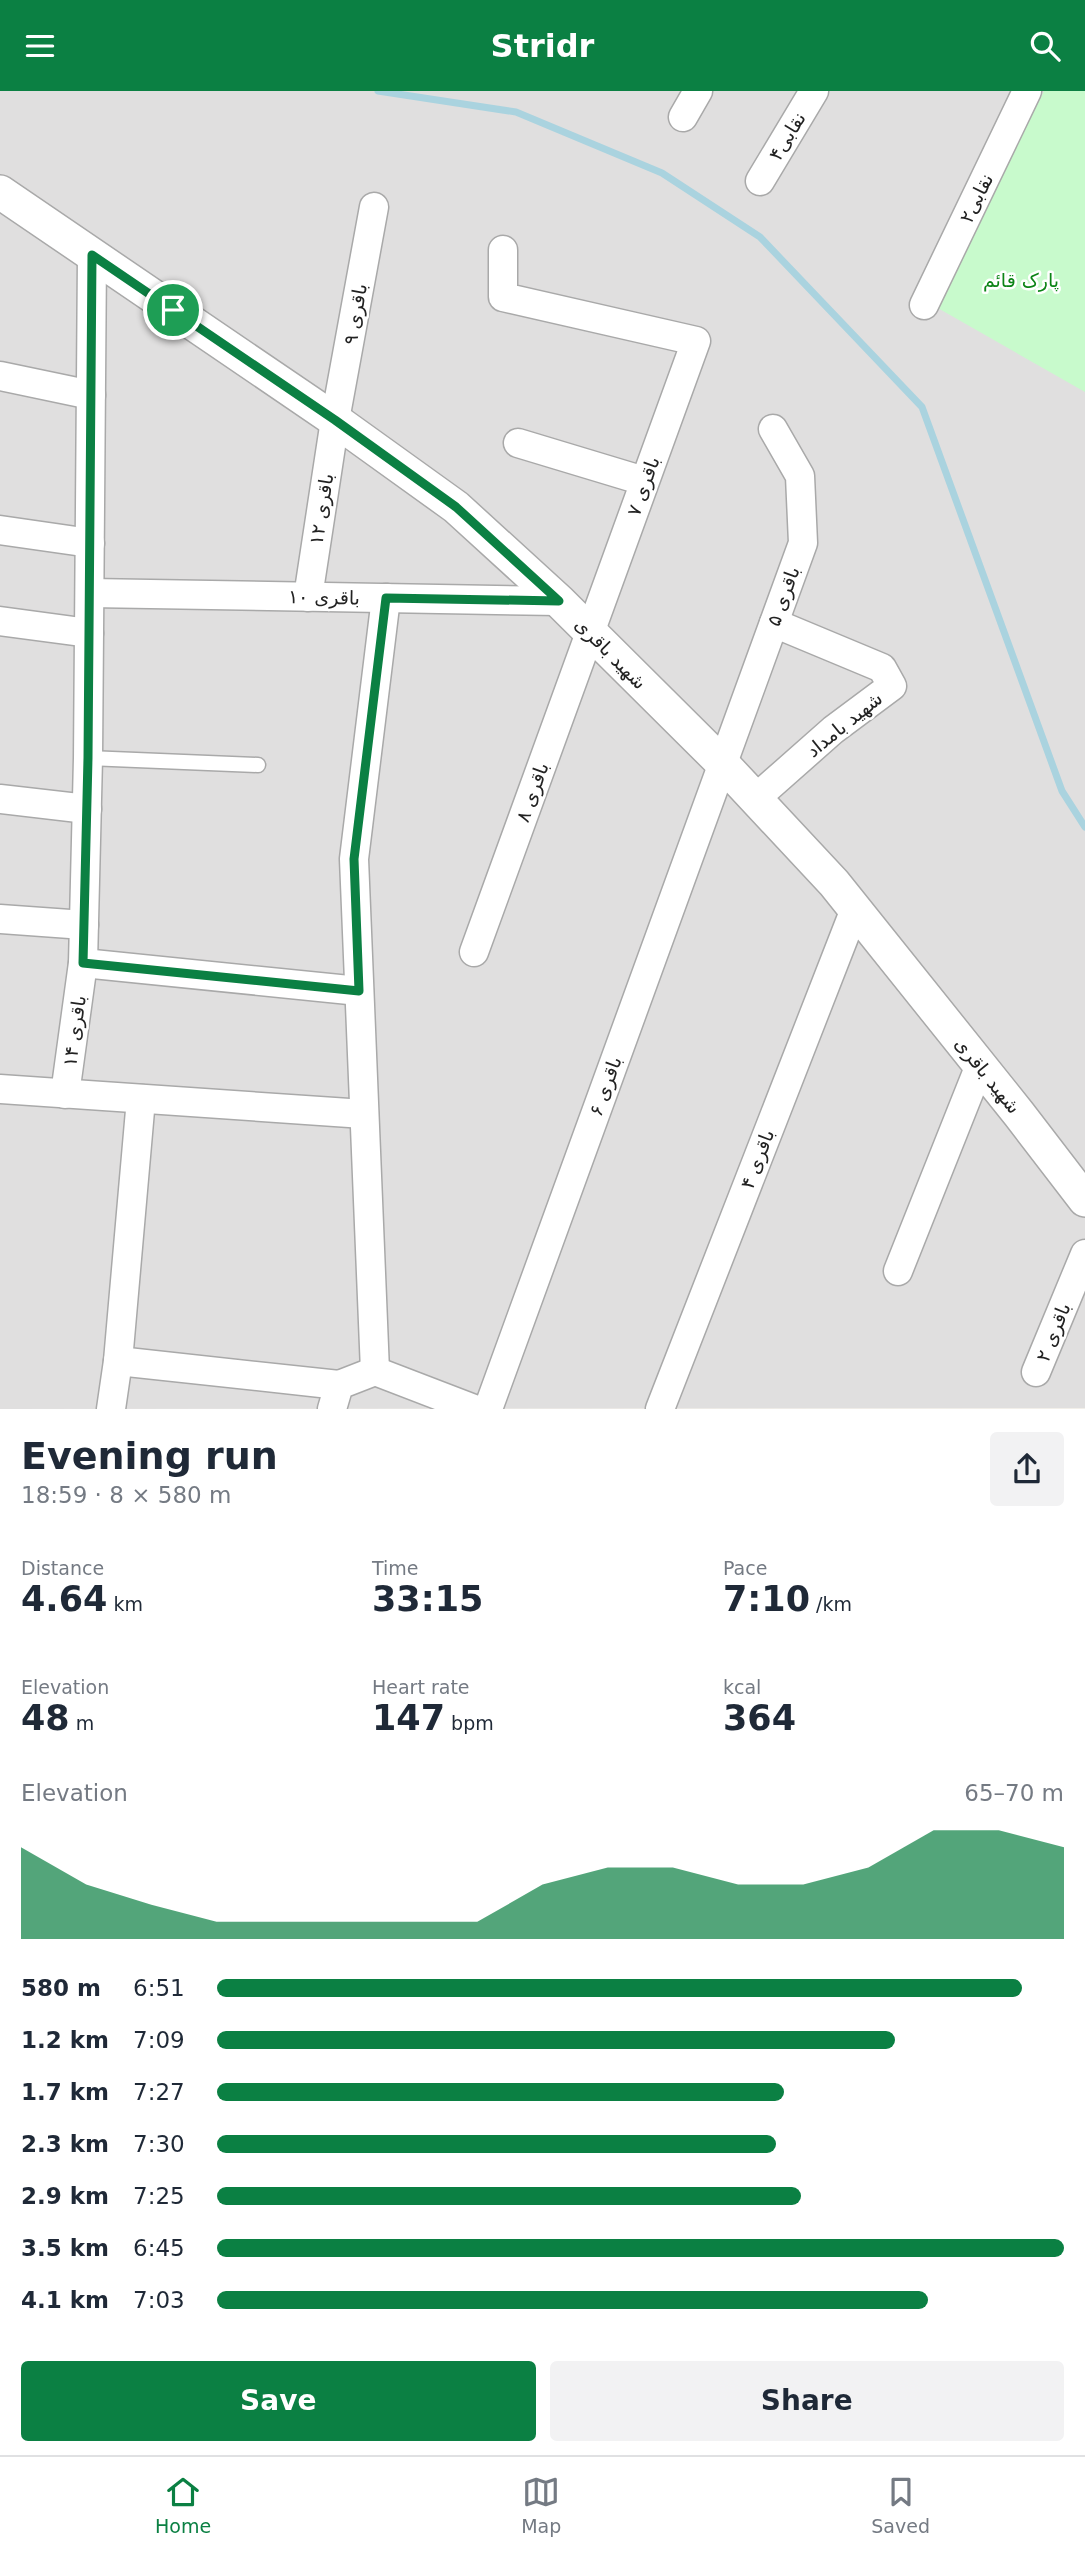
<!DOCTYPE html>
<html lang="en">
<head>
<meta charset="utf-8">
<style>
	:root { --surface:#fff; --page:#f2f2f3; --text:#1f2937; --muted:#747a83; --line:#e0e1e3; --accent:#0b8043 }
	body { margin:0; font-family:"DejaVu Sans","Noto Naskh Arabic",sans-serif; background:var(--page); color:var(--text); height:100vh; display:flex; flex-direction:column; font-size:26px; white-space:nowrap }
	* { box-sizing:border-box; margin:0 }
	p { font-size:23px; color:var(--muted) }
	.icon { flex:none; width:38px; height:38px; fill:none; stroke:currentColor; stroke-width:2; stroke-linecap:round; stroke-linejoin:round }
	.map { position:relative; height:1318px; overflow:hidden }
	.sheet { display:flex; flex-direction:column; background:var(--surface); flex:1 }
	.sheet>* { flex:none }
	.pin { position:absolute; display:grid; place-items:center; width:60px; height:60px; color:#fff; margin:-30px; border:4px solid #fff; border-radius:50%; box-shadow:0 2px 7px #0007 }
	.round { display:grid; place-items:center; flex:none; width:74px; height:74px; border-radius:7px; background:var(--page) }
	.head { display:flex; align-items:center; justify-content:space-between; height:119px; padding:0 21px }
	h1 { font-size:38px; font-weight:700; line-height:52px }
	.stats { display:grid; grid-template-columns:repeat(3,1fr); gap:10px; height:119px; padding:7px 21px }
	.stats div { display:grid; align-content:center }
	.stats b { font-size:35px; font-weight:700 }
	.stats small { font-size:19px; font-weight:400 }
	.stats p { font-size:19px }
	.chart { height:196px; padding:14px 21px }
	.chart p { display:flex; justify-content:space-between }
	.chart svg { width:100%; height:126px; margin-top:7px; fill:var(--accent); opacity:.7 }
	.primary-button { display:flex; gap:14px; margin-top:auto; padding:14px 21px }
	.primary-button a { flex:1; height:80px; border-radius:7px; background:var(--accent); color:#fff; font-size:28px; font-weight:700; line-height:80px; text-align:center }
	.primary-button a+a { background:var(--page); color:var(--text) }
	ul { padding:0 21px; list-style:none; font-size:23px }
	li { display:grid; grid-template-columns:112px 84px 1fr; align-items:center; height:52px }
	li i { height:18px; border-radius:9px; background:var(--accent) }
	header { display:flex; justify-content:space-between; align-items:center; height:91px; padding:0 21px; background:var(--accent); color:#fff; font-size:32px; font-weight:700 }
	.tab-bar { display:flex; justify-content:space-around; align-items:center; height:98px; border-top:2px solid var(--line); background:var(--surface); font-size:19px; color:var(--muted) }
	.tab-bar a { display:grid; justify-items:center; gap:4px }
	.tab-bar .active { color:var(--accent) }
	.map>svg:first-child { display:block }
	.residential { fill:#e0dfdf }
	.park { fill:#c8facc }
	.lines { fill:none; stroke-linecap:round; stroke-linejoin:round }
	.stream { stroke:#aad3df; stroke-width:7 }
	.service-casing { stroke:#a9a9a9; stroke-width:17 }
	.minor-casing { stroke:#a9a9a9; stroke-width:31 }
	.tertiary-casing { stroke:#a9a9a9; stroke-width:36 }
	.service { stroke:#fff; stroke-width:14 }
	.minor { stroke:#fff; stroke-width:28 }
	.tertiary { stroke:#fff; stroke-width:33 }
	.route-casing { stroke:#fff; stroke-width:14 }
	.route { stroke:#0b8043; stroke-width:9 }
	.labels { text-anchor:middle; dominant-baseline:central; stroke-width:5; stroke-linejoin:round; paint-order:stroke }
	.street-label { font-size:19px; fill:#222; stroke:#fff }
	.park-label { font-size:19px; fill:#0c8416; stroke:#fff }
</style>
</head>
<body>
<header><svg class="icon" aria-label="menu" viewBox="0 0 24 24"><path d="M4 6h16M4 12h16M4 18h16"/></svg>Stridr<svg class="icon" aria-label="search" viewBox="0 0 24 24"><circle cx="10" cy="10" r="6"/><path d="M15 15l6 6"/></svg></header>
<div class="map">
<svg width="1085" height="1318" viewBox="0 0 1085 1318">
	<rect width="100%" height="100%" fill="#f2efe9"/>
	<!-- residential -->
	<path class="residential" d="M0,0H1085V1317L0,1318Z"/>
	<!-- park -->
	<path class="park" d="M1044,0H1085V301L936,216Z"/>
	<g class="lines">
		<!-- stream -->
		<path class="stream" d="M378,0L516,21L662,82L760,146L922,316L1062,700L1085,736"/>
		<defs>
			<path id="service" d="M88,667L258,674"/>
			<g id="minor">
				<path d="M683,26L698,0"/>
				<path d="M760,90L814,0"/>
				<path d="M924,214L1027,0"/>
				<path d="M0,285L91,304"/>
				<path d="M518,352L644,390"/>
				<path d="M0,439L90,452"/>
				<path d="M90,502L559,510"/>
				<path d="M308,506L335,329L374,116"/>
				<path d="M0,530L89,542"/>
				<path d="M0,708L87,718"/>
				<path d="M755,708L833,639L892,595L882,577L774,532"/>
				<path d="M0,828L84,834"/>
				<path d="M474,861L696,250L503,206V159"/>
				<path d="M83,872L359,900"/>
				<path d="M0,998L364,1023"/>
				<path d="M65,1003L83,872L88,667L92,164"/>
				<path d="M898,1180L980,974"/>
				<path d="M118,1270L339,1294"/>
				<path d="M375,1280L354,768L386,507"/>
				<path d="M1036,1281L1085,1163"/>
				<path d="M111,1318L118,1270L141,1008"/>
				<path d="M332,1318L339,1294L375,1280L474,1318"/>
				<path d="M488,1318L803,452L800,385L773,338"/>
				<path d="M660,1318L855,818"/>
			</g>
			<path id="tertiary" d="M0,101L335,329L456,416L559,510L722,672L834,792L1019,1023L1085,1109"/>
		</defs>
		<!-- service casing -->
		<use href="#service" class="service-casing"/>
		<!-- minor casing -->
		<use href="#minor" class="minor-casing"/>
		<!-- tertiary casing -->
		<use href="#tertiary" class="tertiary-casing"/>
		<!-- service -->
		<use href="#service" class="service"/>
		<!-- minor -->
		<use href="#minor" class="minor"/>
		<!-- tertiary -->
		<use href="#tertiary" class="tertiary"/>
	</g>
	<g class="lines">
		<defs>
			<path id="route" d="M92,164L335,329L456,416L559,510L386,507L354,768L359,900L83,872L88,667Z"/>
		</defs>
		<!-- route casing -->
		<use href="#route" class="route-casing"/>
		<!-- route -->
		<use href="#route" class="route"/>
	</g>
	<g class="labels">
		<!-- street labels -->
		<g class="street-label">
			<text transform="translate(787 45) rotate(-59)">نقابی۴</text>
			<text transform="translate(976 107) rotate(-64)">نقابی۲</text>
			<text transform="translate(355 223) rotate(-80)">باقری ۹</text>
			<text transform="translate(643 395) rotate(-70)">باقری ۷</text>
			<text transform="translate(321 418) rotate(-81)">باقری ۱۲</text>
			<text transform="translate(783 505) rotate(-70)">باقری ۵</text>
			<text transform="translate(324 506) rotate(1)">باقری ۱۰</text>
			<text transform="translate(611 562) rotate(45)">شهید باقری</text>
			<text transform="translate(844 633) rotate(-39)">شهید بامداد</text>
			<text transform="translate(532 701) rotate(-70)">باقری ۸</text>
			<text transform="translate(74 940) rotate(-82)">باقری ۱۴</text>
			<text transform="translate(988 984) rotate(51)">شهید باقری</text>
			<text transform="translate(605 995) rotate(-70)">باقری ۶</text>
			<text transform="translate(757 1068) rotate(-69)">باقری ۴</text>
			<text transform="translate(1053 1241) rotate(-68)">باقری ۲</text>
		</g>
		<!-- park labels -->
		<g class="park-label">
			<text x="1021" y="189">پارک قائم</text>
		</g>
	</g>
</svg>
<div class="pin" style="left:173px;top:219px;background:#1e9e55"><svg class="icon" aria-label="arrive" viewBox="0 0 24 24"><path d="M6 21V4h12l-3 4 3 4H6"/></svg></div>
</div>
<section class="sheet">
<div class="head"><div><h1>Evening run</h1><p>18:59 · 8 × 580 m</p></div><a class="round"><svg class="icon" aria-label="share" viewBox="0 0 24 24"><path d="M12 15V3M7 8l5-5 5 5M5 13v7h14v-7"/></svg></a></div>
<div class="stats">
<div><p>Distance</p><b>4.64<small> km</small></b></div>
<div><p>Time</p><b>33:15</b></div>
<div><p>Pace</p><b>7:10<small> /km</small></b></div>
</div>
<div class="stats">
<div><p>Elevation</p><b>48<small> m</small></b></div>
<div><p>Heart rate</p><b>147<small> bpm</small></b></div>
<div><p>kcal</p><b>364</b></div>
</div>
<div class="chart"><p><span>Elevation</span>65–70 m</p>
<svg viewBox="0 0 160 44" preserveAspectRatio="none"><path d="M0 44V12L10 25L20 32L30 38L40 38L50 38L60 38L70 38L80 25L90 19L100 19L110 25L120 25L130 19L140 6L150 6L160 12V44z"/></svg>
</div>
<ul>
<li><b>580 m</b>6:51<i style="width:95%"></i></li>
<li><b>1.2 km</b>7:09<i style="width:80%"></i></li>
<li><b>1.7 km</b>7:27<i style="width:67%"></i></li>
<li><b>2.3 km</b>7:30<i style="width:66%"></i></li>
<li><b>2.9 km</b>7:25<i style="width:69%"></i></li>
<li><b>3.5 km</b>6:45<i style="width:100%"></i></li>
<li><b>4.1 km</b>7:03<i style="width:84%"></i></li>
</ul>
<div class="primary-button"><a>Save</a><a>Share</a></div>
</section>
<nav class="tab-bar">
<a class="active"><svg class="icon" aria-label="home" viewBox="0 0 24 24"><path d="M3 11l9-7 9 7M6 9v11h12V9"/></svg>Home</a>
<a><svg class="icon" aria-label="map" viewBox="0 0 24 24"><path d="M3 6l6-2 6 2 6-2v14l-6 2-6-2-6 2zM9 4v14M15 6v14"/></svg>Map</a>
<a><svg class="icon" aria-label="saved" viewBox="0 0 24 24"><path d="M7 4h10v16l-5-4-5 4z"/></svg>Saved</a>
</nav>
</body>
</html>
